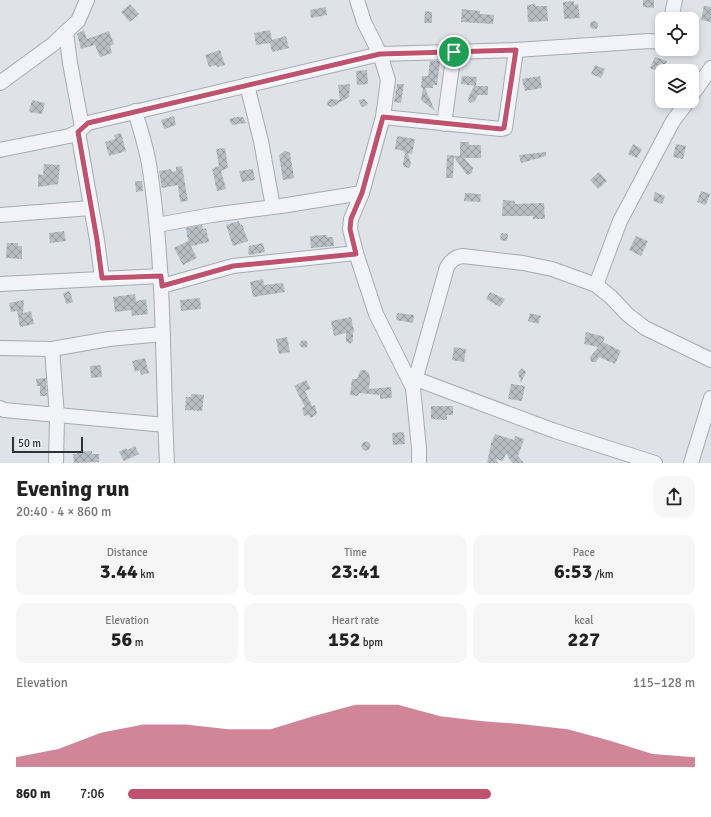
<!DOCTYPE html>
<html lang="en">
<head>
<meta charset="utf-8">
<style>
	:root { --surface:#fff; --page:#f6f6f6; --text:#222; --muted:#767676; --accent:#be526f }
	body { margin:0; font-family:Signika,sans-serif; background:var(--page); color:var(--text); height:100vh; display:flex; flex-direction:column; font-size:15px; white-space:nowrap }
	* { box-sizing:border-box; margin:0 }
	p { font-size:13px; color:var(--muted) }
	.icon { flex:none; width:22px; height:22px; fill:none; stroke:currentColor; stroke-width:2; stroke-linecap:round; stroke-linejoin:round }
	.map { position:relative; height:463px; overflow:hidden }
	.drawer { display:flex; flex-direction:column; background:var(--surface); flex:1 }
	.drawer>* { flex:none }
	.buttons { position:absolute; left:655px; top:12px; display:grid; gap:8px }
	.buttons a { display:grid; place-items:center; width:44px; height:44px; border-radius:8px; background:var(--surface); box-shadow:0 2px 6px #0003; font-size:20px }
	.scale { position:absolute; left:12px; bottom:10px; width:71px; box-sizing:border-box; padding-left:4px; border:2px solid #2a333c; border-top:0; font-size:11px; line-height:14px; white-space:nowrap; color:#2a333c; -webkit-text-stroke:3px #eff2f5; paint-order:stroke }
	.pin { position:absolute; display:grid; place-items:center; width:34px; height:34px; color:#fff; margin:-17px; border:2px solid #fff; border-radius:50%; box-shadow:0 1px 4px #0007 }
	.round { display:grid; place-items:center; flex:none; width:42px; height:42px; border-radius:12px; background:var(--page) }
	.overview { display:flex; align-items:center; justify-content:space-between; height:68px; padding:0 16px }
	h1 { font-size:22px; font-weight:800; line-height:30px }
	.figures { display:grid; grid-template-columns:repeat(3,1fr); gap:6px; height:68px; padding:4px 16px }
	.figures div { display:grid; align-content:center; border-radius:10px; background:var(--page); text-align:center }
	.figures b { font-size:20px; font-weight:800 }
	.figures small { font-size:11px; font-weight:400 }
	.figures p { font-size:11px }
	.chart { height:112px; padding:8px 16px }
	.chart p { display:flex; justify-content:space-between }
	.chart svg { width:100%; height:72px; margin-top:4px; fill:var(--accent); opacity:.7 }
	ul { padding:0 16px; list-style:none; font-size:13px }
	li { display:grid; grid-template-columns:64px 48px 1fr; align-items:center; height:30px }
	li i { height:10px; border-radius:5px; background:var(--accent) }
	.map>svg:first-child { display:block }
	.building { fill:url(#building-cross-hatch) }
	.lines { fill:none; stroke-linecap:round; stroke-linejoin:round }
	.minor-casing { stroke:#a5abb0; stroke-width:16 }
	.minor { stroke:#f2f3f6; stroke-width:14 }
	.route-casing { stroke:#fff; stroke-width:8 }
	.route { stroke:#be526f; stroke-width:5 }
</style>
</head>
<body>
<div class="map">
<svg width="711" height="463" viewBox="0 0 711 463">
	<defs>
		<pattern id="building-cross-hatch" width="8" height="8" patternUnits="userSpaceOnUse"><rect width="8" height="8" fill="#b7bdc3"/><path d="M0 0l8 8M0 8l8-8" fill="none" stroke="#959aa0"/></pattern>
	</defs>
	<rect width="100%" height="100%" fill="#dfe3e7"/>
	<!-- building -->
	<g class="building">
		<path d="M643,0H654V8L643,7Z"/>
		<path d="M574,1V5L578,4L580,18L564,19L563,2Z"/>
		<path d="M130,4L139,14L130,22L121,12Z"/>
		<path d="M535,4L536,6H547L548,21L528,22L527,5Z"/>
		<path d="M704,6L711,7V22L701,20Z"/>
		<path d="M326,7L327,15L311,18L310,10Z"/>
		<path d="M462,9L480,11V14L494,15L493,24L461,22Z"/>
		<path d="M425,11L432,12V23H424Z"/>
		<circle cx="594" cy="25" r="4"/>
		<path d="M84,30L87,39L109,31L114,44L110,46L112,53L100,57L95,45L81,49L77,34Z"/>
		<path d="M270,30L272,40L286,36L289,48L272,52L270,43L256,45L254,33Z"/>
		<path d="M220,50L225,65L217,67L216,65L209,67L205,55Z"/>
		<path d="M655,57L667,61L662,73L650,68Z"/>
		<path d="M430,61H440L437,85H433V88H425L435,111L422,101L421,99L423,88H421L422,76H428Z"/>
		<path d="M595,65L605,69L601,78L591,74Z"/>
		<path d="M367,70L368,84L357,85L356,71Z"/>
		<path d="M462,76L477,77L476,86L461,84Z"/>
		<path d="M540,76L542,88L525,91L522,79Z"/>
		<path d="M350,84L349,97L332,107L328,106L327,102L330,99L340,100L338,85Z"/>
		<path d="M397,84H404L401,103L394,102Z"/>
		<path d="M474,86H488V95H478L475,101L471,103L469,102L468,98Z"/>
		<path d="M364,99L368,103L366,106L362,107L358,100Z"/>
		<path d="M32,100L45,103L42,114L29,112Z"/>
		<path d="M174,116L176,125L164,129L161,120Z"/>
		<path d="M236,117H243L246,123L232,125L229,119Z"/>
		<path d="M121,133L126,151L109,156L105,142L115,139L114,135Z"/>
		<path d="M397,136L415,139L412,154L408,153L411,164L409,168L404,167L403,164L405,153L403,152L404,151L395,149Z"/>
		<path d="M460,142H469V145H481V158H464L473,168L472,173L468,175L466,174L454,157L453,178H446L447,155L460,156Z"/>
		<path d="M633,144L642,149L637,158L628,154Z"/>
		<path d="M676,144L686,146L683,159L673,157Z"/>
		<path d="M225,148L228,168L221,171L226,189L217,191L212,169L219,166L216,149Z"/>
		<path d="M284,151H286L290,153L294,178L283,180L279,155L281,154Z"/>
		<path d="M546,152V156L521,163L519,155Z"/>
		<path d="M44,164L60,165L58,184L38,187V174L43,175Z"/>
		<path d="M182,166L188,201L180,202L178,185L162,188L159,171L171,169L172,172L176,171V167Z"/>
		<path d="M253,169L255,180L242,182L239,171Z"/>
		<path d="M599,172L607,181L598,189L590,180Z"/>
		<path d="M135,181H142L143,191L136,192Z"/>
		<path d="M701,191L710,194L706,205L697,202Z"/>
		<path d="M655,192L665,196L662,204L653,201Z"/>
		<path d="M465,193L481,194L480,202L464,201Z"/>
		<path d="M503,200L515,201V204L544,203L545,219H533V216H502Z"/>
		<path d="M239,221L240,225L242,224L248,241L233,246L226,225Z"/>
		<path d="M202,225L203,229L206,228L209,242L191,246L197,258L183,265L174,248L188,241L186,228Z"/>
		<path d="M64,231L66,241L50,243L49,233Z"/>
		<path d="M501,233L508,234L507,241L500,240Z"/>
		<path d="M327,235V237H333L334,246L311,248L310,236Z"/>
		<path d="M636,236L648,241L641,256L629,250Z"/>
		<path d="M7,243H18V246H22V259L6,258Z"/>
		<path d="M263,243L265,252L251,255L248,254L249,246Z"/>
		<path d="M263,279L264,285L283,283L285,292L253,297L250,282Z"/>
		<path d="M70,291L73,302L66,304L63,293Z"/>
		<path d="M490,292L505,299L500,307L486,299Z"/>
		<path d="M135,294L136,301L146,299L148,314L132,316L131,310L115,312L113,297Z"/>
		<path d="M200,298L201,309L181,311L180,300Z"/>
		<path d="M24,300L23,313L31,311L34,324L20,327L17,311L11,312L9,303Z"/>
		<path d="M397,313L414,315L413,323L396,320Z"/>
		<path d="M530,313L541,316L538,324L528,321Z"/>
		<path d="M351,317L354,331L353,332V341L350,344L346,341V333L334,336L331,321Z"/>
		<path d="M586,332L605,337L603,342L621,351L615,364L599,357L596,362H591L590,357L598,347L584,344Z"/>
		<path d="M287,337L290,352L279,354L276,339Z"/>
		<path d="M305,340L308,343L307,347L303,348L299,345L301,341Z"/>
		<path d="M454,347L466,349L464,362L452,360Z"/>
		<path d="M145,358L149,373L141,375L140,370L135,372L132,361Z"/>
		<path d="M101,365L102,377L91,378L90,366Z"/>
		<path d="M522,368L526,372L521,383L518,372Z"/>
		<path d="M362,370H365L369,373L370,379L369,389L391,387L392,398L380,399V395L359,393L358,396L350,395L352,379H357L360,371Z"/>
		<path d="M46,378L47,396H40V386H37L36,379Z"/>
		<path d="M306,380L311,389L305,391L312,406L315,405L317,414L316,415L310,418L309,415L304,416L302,408L305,407L294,386Z"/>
		<path d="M511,384L525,386L522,401L508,399Z"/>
		<path d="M191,394L204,395L202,411L185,410L186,397H191Z"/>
		<path d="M431,406H453V415H447V420L431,419Z"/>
		<path d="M404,432L405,444L393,445L392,433Z"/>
		<path d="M495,434L514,440L515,436L524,439L518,456L524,463H512L506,453L503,461L496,459L498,463H487L492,439V442Z"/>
		<circle cx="366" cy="446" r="4.5"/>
		<path d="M135,446L139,454L124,461L119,452L126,448L127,450Z"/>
		<path d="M92,451V454H99V462L74,463L73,454H77V452Z"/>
	</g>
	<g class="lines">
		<defs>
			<g id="minor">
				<path d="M357,0L364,22L380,54L388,80L383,117L362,193L351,219L350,229L356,253L376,314L413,388L419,448V463"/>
				<path d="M671,19L675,0"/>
				<path d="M66,32L70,63L82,127"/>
				<path d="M0,83L52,45L66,32L78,21L87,0"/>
				<path d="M247,85L261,141L273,207"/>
				<path d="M692,95L711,68"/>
				<path d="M135,111C140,129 146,146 149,164C165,263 162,363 167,463"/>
				<path d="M383,117L501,129L505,128L516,50"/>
				<path d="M444,124L454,52"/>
				<path d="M78,132L97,240L102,278"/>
				<path d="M0,150L69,136L78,132L88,123L380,54L516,50L649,41L662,42"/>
				<path d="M0,215L91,208"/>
				<path d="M157,225L212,215L281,206L362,193"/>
				<path d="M0,284L161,276"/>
				<path d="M596,285L620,221L673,121L688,101"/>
				<path d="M162,286L233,266L356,253"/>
				<path d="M0,348L52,349L109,339L163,334"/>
				<path d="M52,349L57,416L56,463"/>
				<path d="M416,379L555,431L655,463"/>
				<path d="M413,388L447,267C451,260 455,257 463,256L523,263L552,269L596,285L611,297L628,315L645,328L711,360"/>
				<path d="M0,408L4,410L165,425"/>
				<path d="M691,463L711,398"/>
			</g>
		</defs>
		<!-- minor casing -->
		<use href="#minor" class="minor-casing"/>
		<!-- minor -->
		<use href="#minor" class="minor"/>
	</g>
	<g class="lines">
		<defs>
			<path id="route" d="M516,50L504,128L501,129L383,117L362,193L351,219L350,229L356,254L233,266L162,286L161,276L102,278L97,240L78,132L88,123L380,54Z"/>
		</defs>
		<!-- route casing -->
		<use href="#route" class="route-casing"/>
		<!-- route -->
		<use href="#route" class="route"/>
	</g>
</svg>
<div class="buttons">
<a><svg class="icon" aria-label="locate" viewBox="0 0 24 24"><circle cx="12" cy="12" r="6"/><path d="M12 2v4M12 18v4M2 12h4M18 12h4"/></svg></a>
<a><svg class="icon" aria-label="layers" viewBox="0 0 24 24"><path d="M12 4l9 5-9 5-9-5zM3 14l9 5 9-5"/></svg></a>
</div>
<div class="scale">50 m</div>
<div class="pin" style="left:454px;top:52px;background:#1e9e55"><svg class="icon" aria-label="arrive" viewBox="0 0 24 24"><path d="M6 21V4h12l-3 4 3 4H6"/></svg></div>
</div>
<section class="drawer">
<div class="overview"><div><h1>Evening run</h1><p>20:40 · 4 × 860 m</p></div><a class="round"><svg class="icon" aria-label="share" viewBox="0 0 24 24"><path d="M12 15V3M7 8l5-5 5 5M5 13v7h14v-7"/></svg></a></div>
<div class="figures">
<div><p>Distance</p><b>3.44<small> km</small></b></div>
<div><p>Time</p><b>23:41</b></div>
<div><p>Pace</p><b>6:53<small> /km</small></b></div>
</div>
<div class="figures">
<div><p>Elevation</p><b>56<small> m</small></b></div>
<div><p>Heart rate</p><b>152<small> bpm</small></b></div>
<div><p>kcal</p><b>227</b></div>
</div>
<div class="chart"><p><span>Elevation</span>115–128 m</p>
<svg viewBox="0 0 160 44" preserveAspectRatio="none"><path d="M0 44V38L10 33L20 23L30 18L40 18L50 21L60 21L70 13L80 6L90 6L100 13L110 16L120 18L130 21L140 28L150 36L160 38V44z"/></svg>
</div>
<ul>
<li><b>860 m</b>7:06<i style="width:64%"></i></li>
</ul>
</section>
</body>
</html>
